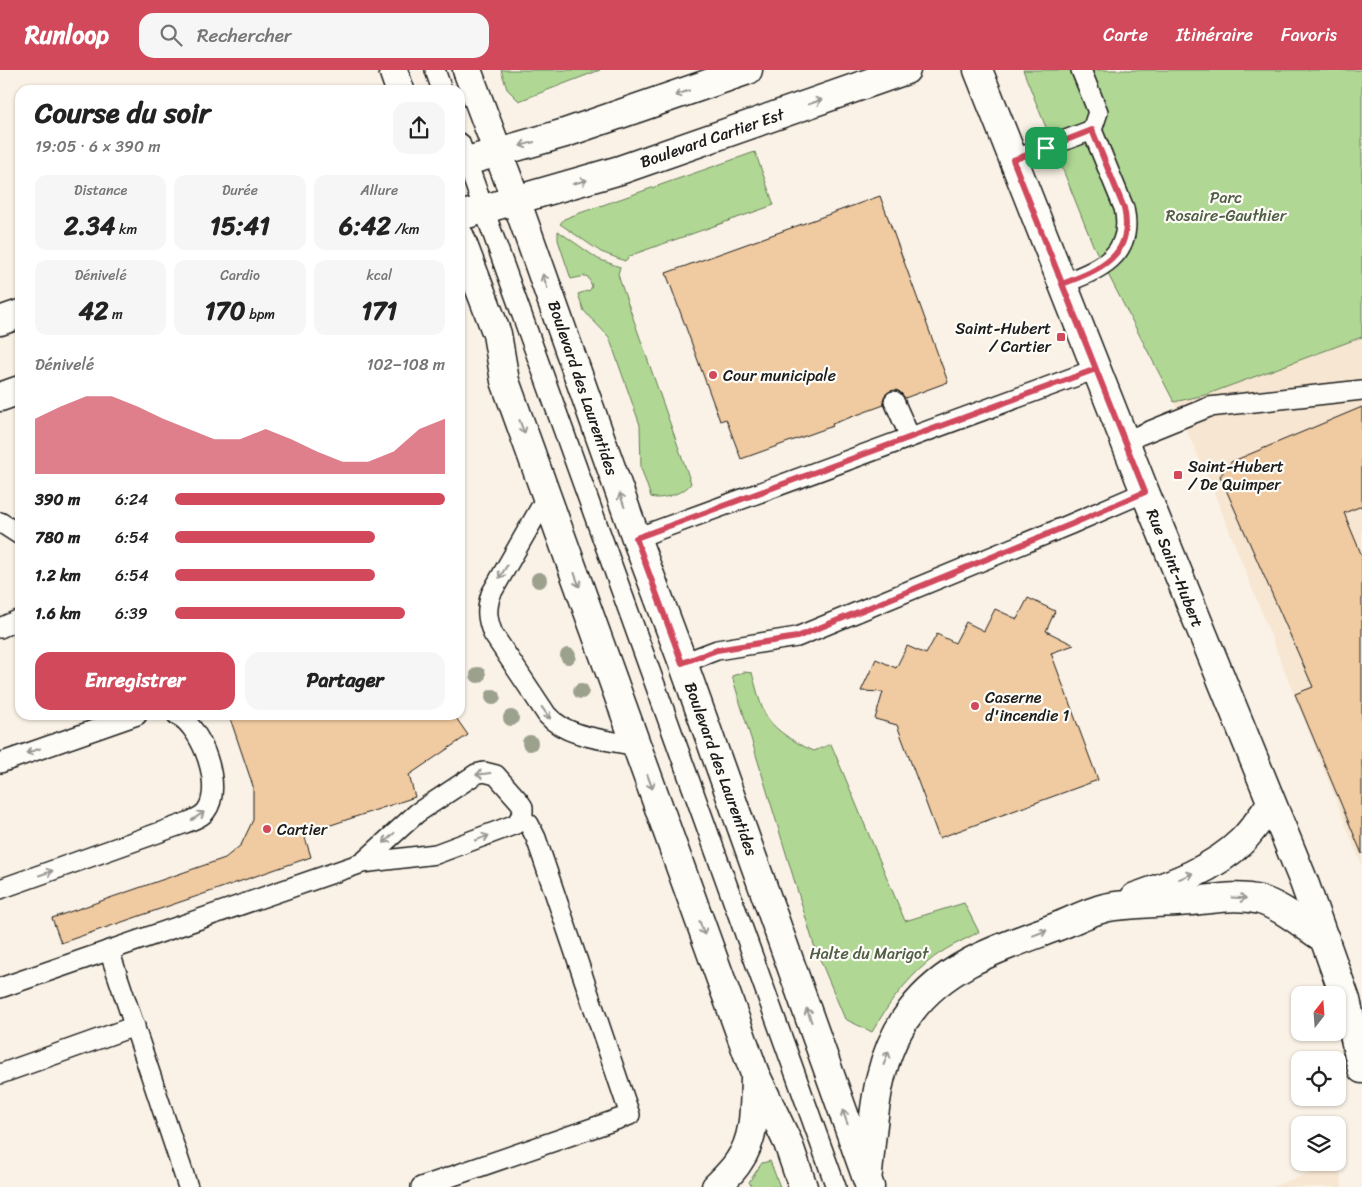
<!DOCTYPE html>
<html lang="fr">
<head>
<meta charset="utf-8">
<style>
	:root { --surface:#fff; --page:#f6f6f6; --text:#222; --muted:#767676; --accent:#d1495b }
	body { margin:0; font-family:Sriracha,sans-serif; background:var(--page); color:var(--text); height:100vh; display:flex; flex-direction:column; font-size:19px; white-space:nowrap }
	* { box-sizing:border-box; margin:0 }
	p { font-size:16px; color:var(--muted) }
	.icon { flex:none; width:28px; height:28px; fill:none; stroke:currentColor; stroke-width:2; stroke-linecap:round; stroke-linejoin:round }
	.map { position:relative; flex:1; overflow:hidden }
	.panel { position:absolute; left:15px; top:15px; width:450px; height:635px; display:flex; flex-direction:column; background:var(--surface); border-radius:15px; box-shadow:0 1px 4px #0004 }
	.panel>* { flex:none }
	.needle { width:32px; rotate:17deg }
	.tools { position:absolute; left:1291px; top:916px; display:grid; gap:10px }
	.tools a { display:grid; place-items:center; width:55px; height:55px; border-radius:10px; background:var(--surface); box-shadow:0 1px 4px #0004; font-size:25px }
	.pin { position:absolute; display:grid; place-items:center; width:42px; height:42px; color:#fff; margin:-21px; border-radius:10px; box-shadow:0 2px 8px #0006 }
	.round { display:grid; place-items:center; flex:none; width:52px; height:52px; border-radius:15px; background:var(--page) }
	.overview { display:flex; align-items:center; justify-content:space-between; height:85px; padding:0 20px }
	h1 { font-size:28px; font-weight:800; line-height:38px }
	.figures { display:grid; grid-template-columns:repeat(3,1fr); gap:8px; height:85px; padding:5px 20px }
	.figures div { display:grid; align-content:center; border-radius:12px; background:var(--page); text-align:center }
	.figures b { font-size:25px; font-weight:800 }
	.figures small { font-size:14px; font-weight:400 }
	.figures p { font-size:14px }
	.chart { height:140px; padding:10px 20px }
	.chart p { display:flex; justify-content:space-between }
	.chart svg { width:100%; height:90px; margin-top:5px; fill:var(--accent); opacity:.7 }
	.primary-button { display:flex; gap:10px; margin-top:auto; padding:10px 20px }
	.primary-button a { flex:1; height:58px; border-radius:15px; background:var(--accent); color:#fff; font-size:20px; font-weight:800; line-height:58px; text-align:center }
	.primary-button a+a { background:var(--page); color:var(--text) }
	ul { padding:0 20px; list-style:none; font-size:16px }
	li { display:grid; grid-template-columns:80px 60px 1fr; align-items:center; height:38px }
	li i { height:12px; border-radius:6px; background:var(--accent) }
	header { display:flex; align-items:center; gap:30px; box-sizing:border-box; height:70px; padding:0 25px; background:var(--accent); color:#fff }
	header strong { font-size:24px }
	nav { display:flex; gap:28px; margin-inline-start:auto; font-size:18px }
	.search { width:350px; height:45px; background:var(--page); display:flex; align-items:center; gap:12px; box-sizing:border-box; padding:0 18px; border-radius:15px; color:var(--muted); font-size:19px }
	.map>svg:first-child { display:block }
	.built { fill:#f7e6d1 }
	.green { fill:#b0d894; stroke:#667a58 }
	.building { fill:#f0caa0; stroke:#1c1c1c }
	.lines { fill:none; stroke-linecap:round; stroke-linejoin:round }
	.lane-casing { stroke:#1c1c1c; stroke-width:22 }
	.secondary-casing { stroke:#1c1c1c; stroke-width:31 }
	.lane { stroke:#fdfcf7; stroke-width:19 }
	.secondary { stroke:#fdfcf7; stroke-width:28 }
	.tree { fill:#9ca18e }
	.oneway { stroke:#989794 }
	.route-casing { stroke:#fff; stroke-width:10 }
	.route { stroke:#d1495b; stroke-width:6 }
	.poi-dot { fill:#d1495b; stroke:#fdfcf7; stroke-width:2 }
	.labels { text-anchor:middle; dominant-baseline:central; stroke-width:4.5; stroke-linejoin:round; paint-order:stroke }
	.street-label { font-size:16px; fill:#1c1c1c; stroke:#fdfcf7 }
	.park-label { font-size:16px; fill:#505e46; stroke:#fdfcf7 }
	.poi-label { font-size:16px; fill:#1c1c1c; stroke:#fdfcf7; text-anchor:start }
</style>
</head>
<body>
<header>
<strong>Runloop</strong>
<div class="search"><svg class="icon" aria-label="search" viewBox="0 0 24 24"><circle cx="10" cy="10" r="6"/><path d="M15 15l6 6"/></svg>Rechercher</div>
<nav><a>Carte</a><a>Itinéraire</a><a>Favoris</a></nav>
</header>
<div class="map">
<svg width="1362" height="1117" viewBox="0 0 1362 1117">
	<rect width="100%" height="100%" fill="#faf2e6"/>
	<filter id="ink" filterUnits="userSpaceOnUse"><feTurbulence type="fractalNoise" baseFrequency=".02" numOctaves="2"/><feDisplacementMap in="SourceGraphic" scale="10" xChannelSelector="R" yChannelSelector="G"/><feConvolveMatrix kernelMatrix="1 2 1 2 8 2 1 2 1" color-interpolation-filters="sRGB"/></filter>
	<g filter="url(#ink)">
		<!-- built -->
		<g class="built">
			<path d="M1362,267V796L1212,417L1174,332L1205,325Z"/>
			<path d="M1339,1093L1342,1117H1271Z"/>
		</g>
		<!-- green -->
		<g class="green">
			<path d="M501,0H600L519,31L507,19Z"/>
			<path d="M1023,0H1362V267L1205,325L1174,332L1093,175Z"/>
			<path d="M755,82L774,135L637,183L629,187L625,191L601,182L560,154L564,149L577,144Z"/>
			<path d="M558,161L598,189L620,197L618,204L620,211L691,413C687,422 660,431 651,427L641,398L640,355L609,267L584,241L578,224L590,220L592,216L588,207L585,206L571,209L558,170Z"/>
			<path d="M744,602L752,603C756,616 760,637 767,647C775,661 799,675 814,681L831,674L905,851L964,833L979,862C962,871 943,879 928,892C905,911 887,936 872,962L845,949L814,875L732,606Z"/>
			<path d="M770,1091L780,1117H752L749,1112L762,1093Z"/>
		</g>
		<!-- building -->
		<g class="building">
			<path d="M880,126L948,312L905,328L900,322L896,320L890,321L885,325L883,330L884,335L832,354L833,356L741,389L726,349L720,351L666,203Z"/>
			<path d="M1362,337V436L1344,443L1362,486V784L1295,624L1313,617L1220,406L1231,392Z"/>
			<path d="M1028,528L1055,541L1046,561L1074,575L1051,583L1098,710L939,768L897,655L875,649L883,622L861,621L876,589L896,598L907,576L926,584L937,564L955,573L966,552L984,561L995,539L1017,549Z"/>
			<path d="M229,645H454L468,665L409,705L415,727L304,764L311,787L61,873L52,848L225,788L241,775L253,750V716Z"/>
		</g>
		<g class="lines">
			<defs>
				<g id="lane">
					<path d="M435,0L442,20"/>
					<path d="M1081,0L1098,42L1092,60"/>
					<path d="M460,73L836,1117"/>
					<path d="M1013,90L1092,60L1124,138C1135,186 1098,200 1062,214"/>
					<path d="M894,331L910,367"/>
					<path d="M1125,371L1209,337L1362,320"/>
					<path d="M547,426L491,524C486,540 487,549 493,564L547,645C567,668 609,670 637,676"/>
					<path d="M0,452L20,465"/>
					<path d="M636,468L1096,299"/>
					<path d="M0,558L20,549"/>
					<path d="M683,593L717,580L797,567L1071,454L1145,422"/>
					<path d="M0,693L137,645"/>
					<path d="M0,819L183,754C190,751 201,748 206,741C224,718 202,657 177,645"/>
					<path d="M109,880L188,1117"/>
					<path d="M0,918L362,793L436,784L516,754L523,743V737L519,731L496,705L484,702L476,704L417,743L362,793"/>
					<path d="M0,1004L135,956"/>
					<path d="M421,1117L630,1045L536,768L529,754L521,748"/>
				</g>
				<g id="secondary">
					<path d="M393,0L400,20"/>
					<path d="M467,0L516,130L636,468L683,593L870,1117"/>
					<path d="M978,0L1145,422L1304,812L1346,930L1362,999"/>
					<path d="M460,93L565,63L748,0"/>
					<path d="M460,146L620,100L906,0"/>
					<path d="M460,167L497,264L505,311L755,1004L788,1073L803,1117"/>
					<path d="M0,251L20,244"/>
					<path d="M0,327L20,320"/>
					<path d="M1135,827C1172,814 1214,799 1242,771C1253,760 1262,746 1271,734"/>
					<path d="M868,1103C874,1046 875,988 911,941C947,893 1003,877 1056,857C1072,851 1092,840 1109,837C1135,833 1166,833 1192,831C1215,829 1237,824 1260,830C1283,837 1304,856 1325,869"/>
					<path d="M716,1117C724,1109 733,1101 739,1091C756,1067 754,1036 755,1008"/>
				</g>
			</defs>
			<!-- lane casing -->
			<use href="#lane" class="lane-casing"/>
			<!-- secondary casing -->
			<use href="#secondary" class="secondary-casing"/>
			<!-- lane -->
			<use href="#lane" class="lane"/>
			<!-- secondary -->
			<use href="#secondary" class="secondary"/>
		</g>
		<!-- trees -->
		<g class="tree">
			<circle cx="539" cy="510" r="8"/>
			<circle cx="568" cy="586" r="8"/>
			<circle cx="478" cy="605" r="8"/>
			<circle cx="581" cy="621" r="8"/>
			<circle cx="493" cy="627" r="8"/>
			<circle cx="511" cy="648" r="8"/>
			<circle cx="530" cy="673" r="8"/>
		</g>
		<!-- one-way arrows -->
		<defs><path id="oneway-shaft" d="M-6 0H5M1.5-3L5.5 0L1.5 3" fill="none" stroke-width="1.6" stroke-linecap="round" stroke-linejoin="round" transform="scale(1.25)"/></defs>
		<g class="oneway">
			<use href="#oneway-shaft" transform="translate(682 23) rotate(161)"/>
			<use href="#oneway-shaft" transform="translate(815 32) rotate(-19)"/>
			<use href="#oneway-shaft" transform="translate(527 74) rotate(165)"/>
			<use href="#oneway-shaft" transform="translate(580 112) rotate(-16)"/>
			<use href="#oneway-shaft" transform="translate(545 211) rotate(-109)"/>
			<use href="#oneway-shaft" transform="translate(522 357) rotate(70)"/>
			<use href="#oneway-shaft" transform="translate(622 430) rotate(-109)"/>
			<use href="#oneway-shaft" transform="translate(503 502) rotate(122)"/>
			<use href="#oneway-shaft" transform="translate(577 510) rotate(70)"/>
			<use href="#oneway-shaft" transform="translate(546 643) rotate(54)"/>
			<use href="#oneway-shaft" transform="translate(33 681) rotate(161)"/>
			<use href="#oneway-shaft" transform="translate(483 704) rotate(173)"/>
			<use href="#oneway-shaft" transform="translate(650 712) rotate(70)"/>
			<use href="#oneway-shaft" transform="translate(198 746) rotate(-34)"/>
			<use href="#oneway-shaft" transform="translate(389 768) rotate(137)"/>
			<use href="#oneway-shaft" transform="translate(482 768) rotate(-20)"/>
			<use href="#oneway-shaft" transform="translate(46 803) rotate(-19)"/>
			<use href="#oneway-shaft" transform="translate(1186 806) rotate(-24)"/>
			<use href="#oneway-shaft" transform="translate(1239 828) rotate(3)"/>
			<use href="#oneway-shaft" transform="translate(702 858) rotate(70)"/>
			<use href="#oneway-shaft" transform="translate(1040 863) rotate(-21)"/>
			<use href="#oneway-shaft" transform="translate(809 945) rotate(-110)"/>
			<use href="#oneway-shaft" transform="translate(886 988) rotate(-71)"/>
			<use href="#oneway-shaft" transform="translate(845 1047) rotate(-110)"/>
		</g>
	</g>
	<g class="lines" filter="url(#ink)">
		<defs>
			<path id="route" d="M1046,78L1013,90L1096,299L636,468L682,593L717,580L797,567L1072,454L1145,422L1062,214C1099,200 1135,186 1124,138L1092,60L1046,78"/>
		</defs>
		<!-- route casing -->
		<use href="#route" class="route-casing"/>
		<!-- route -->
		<use href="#route" class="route"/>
	</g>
	<!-- markers -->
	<g class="poi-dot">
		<rect x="1056" y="262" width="10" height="10" rx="2.5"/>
		<circle cx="713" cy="305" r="5"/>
		<rect x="1173" y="400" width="10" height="10" rx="2.5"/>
		<circle cx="975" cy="636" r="5"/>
		<circle cx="267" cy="759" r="5"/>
	</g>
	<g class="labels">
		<!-- street labels -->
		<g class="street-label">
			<text transform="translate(712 68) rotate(-19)">Boulevard Cartier Est</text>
			<text transform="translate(583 318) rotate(71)">Boulevard des Laurentides</text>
			<text transform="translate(1175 498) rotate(68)">Rue Saint-Hubert</text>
			<text transform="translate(721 699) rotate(70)">Boulevard des Laurentides</text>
		</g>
		<!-- park labels -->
		<g class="park-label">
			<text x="1226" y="127">Parc<tspan x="1226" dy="18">Rosaire-Gauthier</tspan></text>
			<text x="869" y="883">Halte du Marigot</text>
		</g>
		<!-- poi labels -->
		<g class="poi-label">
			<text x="1051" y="258" text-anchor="end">Saint-Hubert<tspan x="1051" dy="18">/ Cartier</tspan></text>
			<text x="723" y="305">Cour municipale</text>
			<text x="1188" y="396">Saint-Hubert<tspan x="1188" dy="18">/ De Quimper</tspan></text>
			<text x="985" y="627">Caserne<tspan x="985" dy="18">d'incendie 1</tspan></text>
			<text x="277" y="759">Cartier</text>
		</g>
	</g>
</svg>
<div class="tools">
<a><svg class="needle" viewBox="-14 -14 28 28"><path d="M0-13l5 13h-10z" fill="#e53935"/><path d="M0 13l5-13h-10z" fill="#767676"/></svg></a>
<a><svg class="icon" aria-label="locate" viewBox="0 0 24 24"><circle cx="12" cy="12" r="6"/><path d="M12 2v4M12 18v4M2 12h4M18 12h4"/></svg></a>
<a><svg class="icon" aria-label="layers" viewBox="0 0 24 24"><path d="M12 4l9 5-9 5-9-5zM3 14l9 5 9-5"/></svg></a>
</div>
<div class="pin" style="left:1046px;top:78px;background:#1e9e55"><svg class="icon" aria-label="arrive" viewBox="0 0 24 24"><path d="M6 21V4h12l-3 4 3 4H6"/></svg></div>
<section class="panel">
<div class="overview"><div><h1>Course du soir</h1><p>19:05 · 6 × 390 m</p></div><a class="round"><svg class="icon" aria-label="share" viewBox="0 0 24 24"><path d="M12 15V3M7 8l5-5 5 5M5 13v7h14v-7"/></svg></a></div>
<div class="figures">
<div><p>Distance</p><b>2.34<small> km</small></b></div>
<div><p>Durée</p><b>15:41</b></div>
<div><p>Allure</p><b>6:42<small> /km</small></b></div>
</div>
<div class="figures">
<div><p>Dénivelé</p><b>42<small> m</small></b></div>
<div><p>Cardio</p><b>170<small> bpm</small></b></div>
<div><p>kcal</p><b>171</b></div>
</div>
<div class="chart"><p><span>Dénivelé</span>102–108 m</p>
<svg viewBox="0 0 160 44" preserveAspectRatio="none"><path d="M0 44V17L10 11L20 6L30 6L40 11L50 17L60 22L70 27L80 27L90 22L100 27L110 33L120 38L130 38L140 33L150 22L160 17V44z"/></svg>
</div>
<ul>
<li><b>390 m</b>6:24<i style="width:100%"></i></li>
<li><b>780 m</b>6:54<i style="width:74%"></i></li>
<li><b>1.2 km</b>6:54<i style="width:74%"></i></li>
<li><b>1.6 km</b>6:39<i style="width:85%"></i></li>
</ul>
<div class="primary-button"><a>Enregistrer</a><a>Partager</a></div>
</section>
</div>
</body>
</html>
